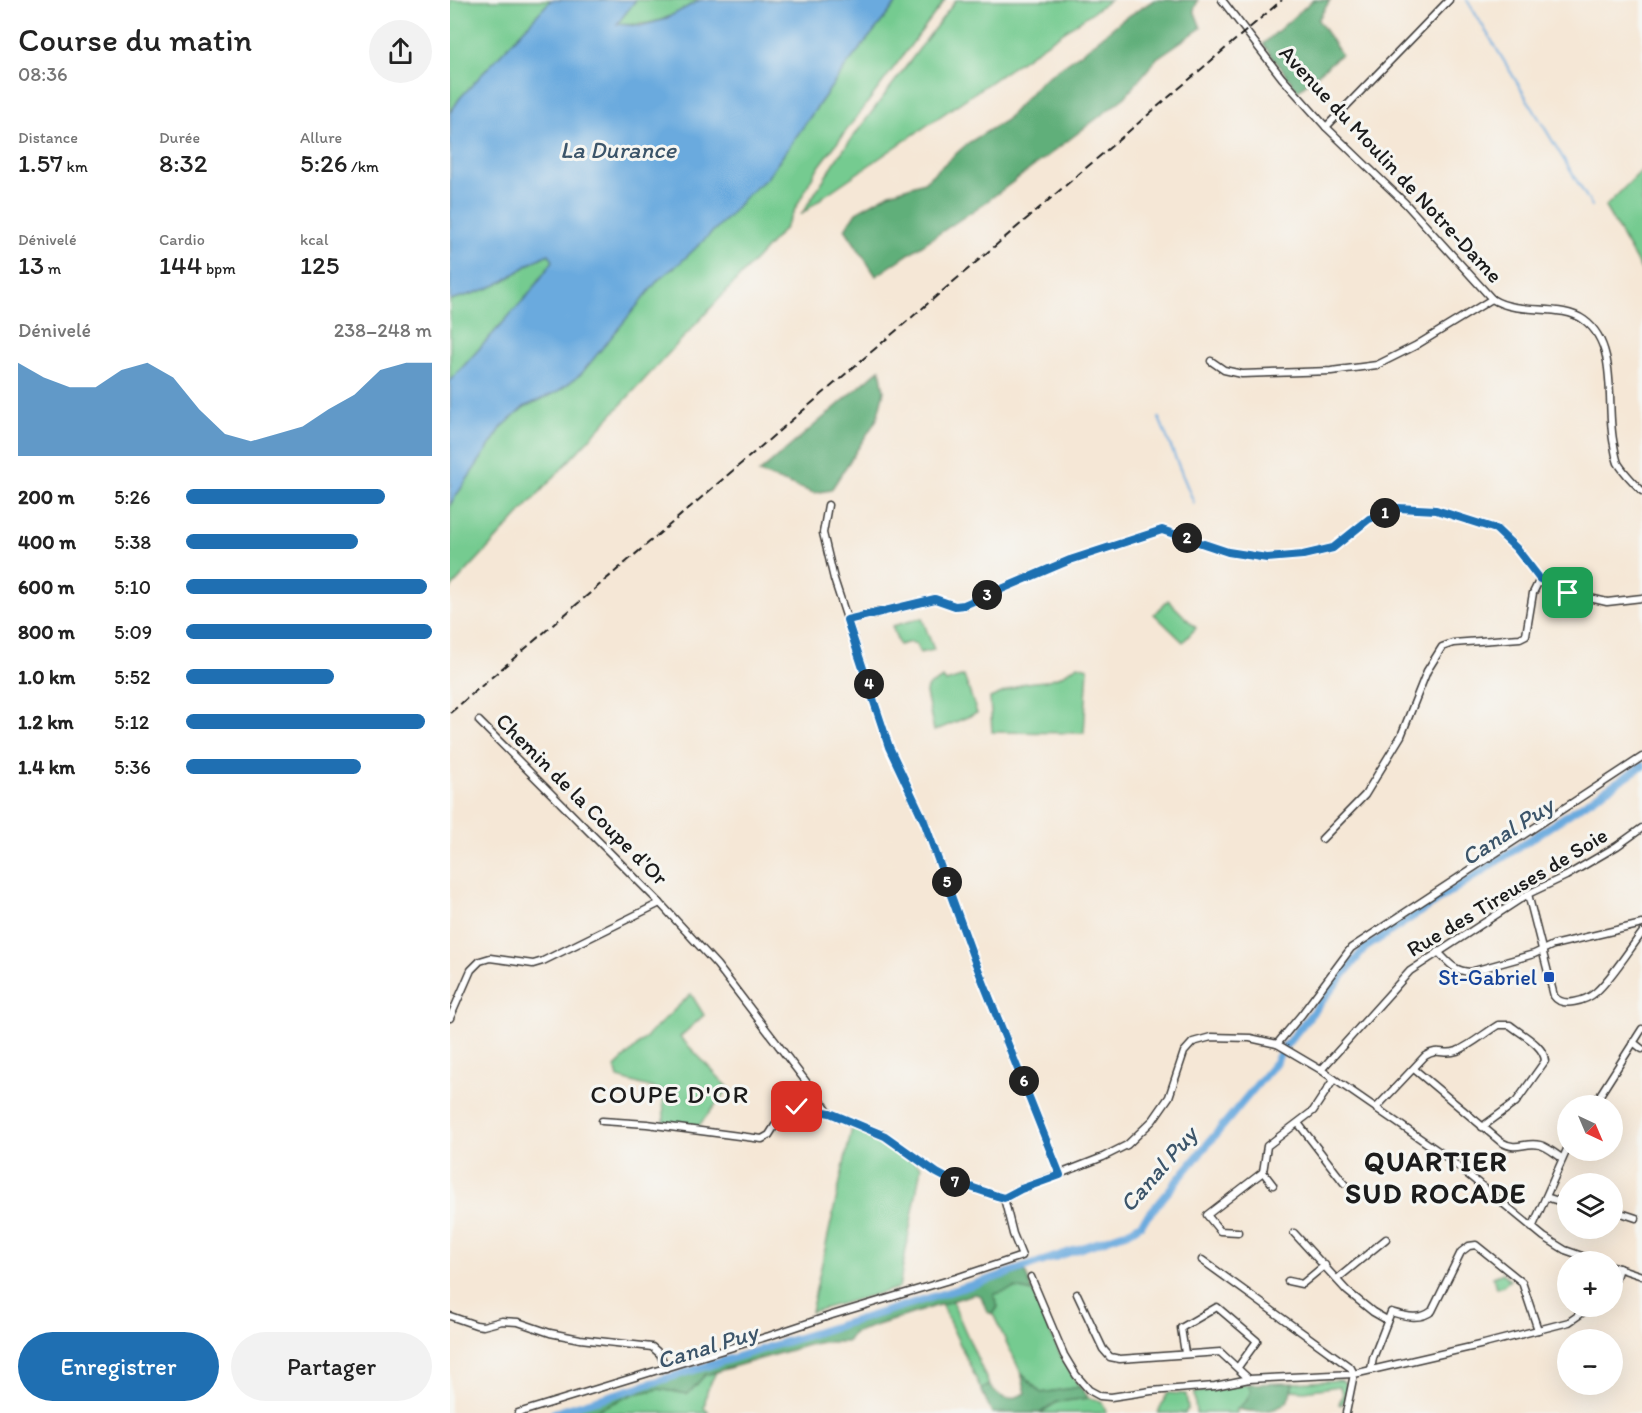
<!DOCTYPE html>
<html lang="fr">
<head>
<meta charset="utf-8">
<style>
	:root { --surface:#fff; --page:#f2f2f2; --text:#222; --muted:#767676; --accent:#1f6fb2 }
	body { margin:0; font-family:Itim,sans-serif; background:var(--page); color:var(--text); height:100vh; display:flex; flex-direction:column; font-size:22px; white-space:nowrap }
	* { box-sizing:border-box; margin:0 }
	p { font-size:20px; color:var(--muted) }
	.icon { flex:none; width:33px; height:33px; fill:none; stroke:currentColor; stroke-width:2; stroke-linecap:round; stroke-linejoin:round }
	.map { position:relative; flex:1; overflow:hidden }
	.panel { display:flex; flex-direction:column; background:var(--surface); width:450px }
	.panel>* { flex:none }
	.needle { width:39px; rotate:136deg }
	.buttons { position:absolute; left:1107px; top:1095px; display:grid; gap:12px }
	.buttons a { display:grid; place-items:center; width:66px; height:66px; border-radius:50%; background:var(--surface); box-shadow:0 6px 24px #0002; font-size:30px }
	.pin { position:absolute; display:grid; place-items:center; width:51px; height:51px; color:#fff; margin:-26px; border-radius:12px; box-shadow:0 3px 9px #0006 }
	.km { position:absolute; width:30px; height:30px; margin:-15px; border-radius:50%; background:#222; color:#fff; font-size:16px; line-height:30px; text-align:center }
	.round { display:grid; place-items:center; flex:none; width:63px; height:63px; border-radius:32px; background:var(--page) }
	.overview { display:flex; align-items:center; justify-content:space-between; height:102px; padding:0 18px }
	h1 { font-size:33px; font-weight:600; line-height:45px }
	.stats { display:grid; grid-template-columns:repeat(3,1fr); gap:9px; height:102px; padding:6px 18px }
	.stats div { display:grid; align-content:center }
	.stats b { font-size:26px; font-weight:600 }
	.stats small { font-size:16px; font-weight:400 }
	.stats p { font-size:16px }
	.chart { height:168px; padding:12px 18px }
	.chart p { display:flex; justify-content:space-between }
	.chart svg { width:100%; height:108px; margin-top:6px; fill:var(--accent); opacity:.7 }
	.primary-button { display:flex; gap:12px; margin-top:auto; padding:12px 18px }
	.primary-button a { flex:1; height:69px; border-radius:36px; background:var(--accent); color:#fff; font-size:24px; font-weight:600; line-height:69px; text-align:center }
	.primary-button a+a { background:var(--page); color:var(--text) }
	ul { padding:0 18px; list-style:none; font-size:20px }
	li { display:grid; grid-template-columns:96px 72px 1fr; align-items:center; height:45px }
	li i { height:15px; border-radius:8px; background:var(--accent) }
	main { display:flex; flex:1; min-height:0 }
	.map>svg:first-child { display:block }
	.green { fill:#75cb90; stroke:#487456; stroke-width:1.5 }
	.forest { fill:#60af7a; stroke:#3e664b; stroke-width:1.5 }
	.water { fill:#6baade; stroke:#44637d; stroke-width:1.5 }
	.lines { fill:none; stroke-linecap:round; stroke-linejoin:round }
	.stream { stroke:#6baade; stroke-width:2 }
	.canal { stroke:#6baade; stroke-width:8 }
	.minor-casing { stroke:#3d3a38; stroke-width:9 }
	.minor { stroke:#fff; stroke-width:6 }
	.rail { stroke:#1c1c1c; stroke-width:2; stroke-dasharray:9 4.5; stroke-linecap:butt }
	.route-casing { stroke:#fff; stroke-width:12 }
	.route { stroke:#1f6fb2; stroke-width:8 }
	.transit-dot { fill:#1a4fb4; stroke:#f6f6f2; stroke-width:2 }
	.labels { text-anchor:middle; dominant-baseline:central; stroke-width:6; stroke-linejoin:round; paint-order:stroke }
	.street-label { font-size:22px; fill:#1c1c1c; stroke:#f6f6f2 }
	.transit-label { font-size:22px; fill:#164399; stroke:#f6f6f2; text-anchor:end }
	.water-label { font-size:24px; font-style:italic; fill:#3c556a; stroke:#f6f6f2 }
	.quarter-label { font-size:26px; letter-spacing:1.5px; fill:#1c1c1c; stroke:#f6f6f2 }
	.district-label { font-size:28px; font-weight:bold; letter-spacing:1.5px; fill:#1c1c1c; stroke:#f6f6f2 }
</style>
</head>
<body>
<main>
<section class="panel">
<div class="overview"><div><h1>Course du matin</h1><p>08:36</p></div><a class="round"><svg class="icon" aria-label="share" viewBox="0 0 24 24"><path d="M12 15V3M7 8l5-5 5 5M5 13v7h14v-7"/></svg></a></div>
<div class="stats">
<div><p>Distance</p><b>1.57<small> km</small></b></div>
<div><p>Durée</p><b>8:32</b></div>
<div><p>Allure</p><b>5:26<small> /km</small></b></div>
</div>
<div class="stats">
<div><p>Dénivelé</p><b>13<small> m</small></b></div>
<div><p>Cardio</p><b>144<small> bpm</small></b></div>
<div><p>kcal</p><b>125</b></div>
</div>
<div class="chart"><p><span>Dénivelé</span>238–248 m</p>
<svg viewBox="0 0 160 44" preserveAspectRatio="none"><path d="M0 44V6L10 12L20 16L30 16L40 9L50 6L60 12L70 25L80 35L90 38L100 35L110 32L120 25L130 19L140 9L150 6L160 6V44z"/></svg>
</div>
<ul>
<li><b>200 m</b>5:26<i style="width:81%"></i></li>
<li><b>400 m</b>5:38<i style="width:70%"></i></li>
<li><b>600 m</b>5:10<i style="width:98%"></i></li>
<li><b>800 m</b>5:09<i style="width:100%"></i></li>
<li><b>1.0 km</b>5:52<i style="width:60%"></i></li>
<li><b>1.2 km</b>5:12<i style="width:97%"></i></li>
<li><b>1.4 km</b>5:36<i style="width:71%"></i></li>
</ul>
<div class="primary-button"><a>Enregistrer</a><a>Partager</a></div>
</section>
<div class="map">
<svg width="1192" height="1413" viewBox="0 0 1192 1413">
	<rect width="100%" height="100%" fill="#f6f6f2"/>
	<filter id="ink" filterUnits="userSpaceOnUse"><feTurbulence type="fractalNoise" baseFrequency=".0167" numOctaves="2"/><feDisplacementMap in="SourceGraphic" scale="12" xChannelSelector="R" yChannelSelector="G"/><feConvolveMatrix kernelMatrix="1 2 1 2 8 2 1 2 1" color-interpolation-filters="sRGB"/></filter>
	<filter id="wash" filterUnits="userSpaceOnUse"><feTurbulence type="fractalNoise" baseFrequency=".008" numOctaves="4" result="noise"/><feDisplacementMap in="SourceGraphic" scale="24" xChannelSelector="R" yChannelSelector="G"/><feGaussianBlur stdDeviation="1.35" result="paint"/><feColorMatrix in="noise" values="0 0 0 0 0 0 0 0 0 0 0 0 0 0 0 0 0 1.4 0 .05"/><feComposite in="paint" operator="in"/></filter>
	<g filter="url(#wash)">
		<rect width="100%" height="100%" fill="#f5e7d6"/>
		<!-- green -->
		<g class="green">
			<path d="M0,0H101L10,98L0,113Z"/>
			<path d="M186,0H250C221,18 202,27 167,24Z"/>
			<path d="M449,0H495L365,172L335,228L0,589V505L52,427L74,407L107,392L131,374L209,279L231,262L277,218L296,196L317,178L396,66Z"/>
			<path d="M506,0H660L374,196L351,215L388,157Z"/>
			<path d="M1192,170V271L1155,207Z"/>
			<path d="M99,254L103,261L79,294L0,381V300C15,296 31,292 46,285C65,276 80,261 99,254Z"/>
			<path d="M718,600L746,628L733,642L704,614Z"/>
			<path d="M472,618L484,650L470,653L467,645L461,642L449,645L442,626Z"/>
			<path d="M628,665L638,668L634,733L542,732L540,698L575,683L595,681L611,676Z"/>
			<path d="M514,676L527,713L484,731L476,693L477,687L493,678L496,682Z"/>
			<path d="M241,994L254,1015L230,1037L279,1088L247,1128L214,1123L213,1091L168,1078L165,1067Z"/>
			<path d="M402,1128L433,1138L471,1167L449,1288L361,1312Z"/>
			<path d="M1053,1273L1060,1280L1053,1286L1046,1288L1043,1277Z"/>
			<path d="M565,1288L583,1292C597,1324 609,1358 630,1387L591,1393L571,1373L543,1314L548,1307L544,1297L545,1294Z"/>
			<path d="M502,1301L539,1385L531,1389L491,1304Z"/>
			<path d="M266,1372L257,1391L254,1408L259,1413H140L184,1394L209,1389L238,1394L255,1375Z"/>
			<path d="M891,1380C902,1386 898,1396 891,1405L889,1404L893,1393L889,1386L855,1391L841,1390L843,1383Z"/>
			<path d="M797,1384L801,1391L797,1400L787,1409V1413H746L744,1393Z"/>
			<path d="M717,1393L736,1394L738,1408L735,1413H708Z"/>
			<path d="M639,1398C651,1400 654,1401 656,1413H590L607,1402Z"/>
		</g>
		<!-- forest -->
		<g class="forest">
			<path d="M704,0H748L744,10L751,28L707,58L675,97L595,158L536,202L426,276L395,229L406,212L440,193L474,182L518,143L556,120L590,82L638,48L672,20Z"/>
			<path d="M863,0H880L868,20L891,54L848,91L813,44Z"/>
			<path d="M430,369L434,391L427,419L381,490L364,493L309,473Z"/>
			<path d="M575,1271L583,1292L565,1288L545,1294L544,1297L548,1307L543,1314L537,1312L531,1296L525,1294L517,1296L403,1333L397,1342H373L358,1345L255,1375L238,1394L209,1389L184,1394L140,1413H109Z"/>
			<path d="M571,1373L591,1393L630,1387L639,1398L607,1402L590,1413H542L531,1389L539,1385C553,1401 557,1402 576,1393Z"/>
			<path d="M843,1383C841,1389 840,1397 837,1402C825,1413 803,1413 787,1409L797,1400L801,1391L797,1384Z"/>
		</g>
		<!-- water -->
		<path class="water" d="M101,0H186L167,24L190,26L213,20L250,0H449L396,66L317,178L296,196L277,218L231,262L209,279L131,374L107,392L74,407L52,427L0,505V381L79,294L103,261L99,254C79,261 65,276 46,285C31,292 15,296 0,300V113L10,98Z"/>
		<g class="lines">
			<!-- stream -->
			<g class="stream">
				<path d="M1017,0L1142,206"/>
				<path d="M709,418L744,503"/>
			</g>
			<!-- canal -->
			<path class="canal" d="M104,1413L541,1279L678,1232L691,1224L826,1062L832,1050L915,948L1192,766"/>
		</g>
	</g>
	<g filter="url(#ink)">
		<g class="lines">
			<defs>
				<g id="minor">
					<path d="M772,0L832,78L876,127L955,203L1042,299C1069,316 1111,303 1134,320C1170,346 1155,407 1164,445C1165,451 1166,458 1168,463C1174,473 1184,483 1192,491"/>
					<path d="M876,127L999,0"/>
					<path d="M761,361L774,370L792,374L881,371L927,365L965,346L1042,299"/>
					<path d="M378,505L373,533L384,579L439,747L474,821L524,959L610,1175"/>
					<path d="M397,620L485,599L505,606L514,605L620,560L712,530L778,552L817,558L853,555L883,548L919,519L948,508L986,510L1046,529L1066,548L1090,579L1118,593L1157,602L1192,598"/>
					<path d="M29,721L210,903L267,965L380,1113L435,1136L487,1173L500,1180L554,1198L571,1189L653,1157L677,1145L703,1120L719,1097L734,1052L743,1042L761,1037L800,1038L827,1044L871,1070L994,1155L1094,1237L1115,1250L1149,1262"/>
					<path d="M872,839L915,795L951,736L977,671L992,647L1003,643L1070,638L1076,635L1083,593L1090,579"/>
					<path d="M1078,894L1104,996C1112,1008 1136,1001 1146,992C1161,979 1179,950 1192,933"/>
					<path d="M988,952C999,963 1004,971 1020,972L1084,954L1103,945L1192,924"/>
					<path d="M0,1018L21,970L30,961L40,958L83,964L93,961L210,903"/>
					<path d="M1183,1042L1192,1049"/>
					<path d="M827,1044L852,1014L901,948L1192,757"/>
					<path d="M964,1069L1051,1142C1068,1152 1074,1141 1090,1145C1098,1147 1105,1154 1112,1158"/>
					<path d="M871,1070L960,971L1078,894L1116,876L1167,846L1192,828"/>
					<path d="M1143,1106L1192,1029"/>
					<path d="M926,1108L975,1056C989,1047 993,1056 1007,1051C1021,1045 1035,1033 1048,1025H1060C1072,1035 1094,1045 1095,1061L1066,1102L1032,1127"/>
					<path d="M152,1121L197,1124L312,1139L319,1135L334,1111L347,1107L380,1113"/>
					<path d="M848,1123L894,1183"/>
					<path d="M823,1185L813,1172L817,1146L863,1111L884,1079"/>
					<path d="M1096,1197L1118,1204"/>
					<path d="M1162,1210L1186,1218"/>
					<path d="M1082,1228L1118,1147"/>
					<path d="M788,1232L770,1231L757,1215L813,1172"/>
					<path d="M844,1233L897,1291L923,1312L937,1320"/>
					<path d="M752,1260L901,1368L904,1374L896,1413"/>
					<path d="M1162,1266L1192,1276"/>
					<path d="M581,1277L614,1355L626,1375L639,1390L650,1396L661,1397L701,1391L765,1386L799,1379L904,1374L1034,1344L1119,1322L1142,1306"/>
					<path d="M887,1279L936,1239"/>
					<path d="M838,1281L852,1284L875,1265"/>
					<path d="M1162,1290L1169,1268"/>
					<path d="M627,1294L653,1349L660,1357L670,1359L770,1352L799,1379"/>
					<path d="M0,1316L26,1325L33,1326L52,1321L68,1322L100,1333L130,1339L202,1347L210,1354L216,1368"/>
					<path d="M735,1353L731,1328L767,1307L807,1341L788,1367"/>
					<path d="M921,1370L923,1358L941,1312C955,1316 969,1321 982,1311L1011,1252L1019,1246L1026,1245L1072,1282L1088,1330"/>
					<path d="M68,1413L319,1336L382,1315L506,1278L572,1256L563,1234L554,1198"/>
				</g>
			</defs>
			<!-- minor casing -->
			<use href="#minor" class="minor-casing"/>
			<!-- minor -->
			<use href="#minor" class="minor"/>
			<!-- rail -->
			<path class="rail" d="M0,713L832,0"/>
		</g>
	</g>
	<g class="lines" filter="url(#ink)">
		<defs>
			<path id="route" d="M347,1107L380,1113L435,1136L487,1173L500,1180L547,1196L554,1198L571,1189L610,1175L524,959L474,821L439,747L397,620L485,599L505,606L514,605L620,560L712,530L778,552L817,558L853,555L883,548L919,519L948,508L986,510L1046,529L1066,548L1090,579L1118,593"/>
		</defs>
		<!-- route casing -->
		<use href="#route" class="route-casing"/>
		<!-- route -->
		<use href="#route" class="route"/>
	</g>
	<!-- markers -->
	<rect class="transit-dot" x="1093" y="971" width="12" height="12" rx="3"/>
	<g class="labels">
		<!-- street labels -->
		<g class="street-label">
			<text transform="translate(941 164) rotate(47)">Avenue du Moulin de Notre-Dame</text>
			<text transform="translate(132 799) rotate(45)">Chemin de la Coupe d'Or</text>
			<text transform="translate(1057 892) rotate(-31)">Rue des Tireuses de Soie</text>
		</g>
		<!-- transit labels -->
		<g class="transit-label">
			<text x="1087" y="977">St-Gabriel</text>
		</g>
		<!-- water labels -->
		<g class="water-label">
			<text x="168" y="149">La Durance</text>
			<text transform="translate(1057 831) rotate(-33)">Canal Puy</text>
			<text transform="translate(708 1169) rotate(-49)">Canal Puy</text>
			<text transform="translate(257 1346) rotate(-17)">Canal Puy</text>
		</g>
		<!-- quarter labels -->
		<g class="quarter-label">
			<text x="220" y="1094">COUPE D'OR</text>
		</g>
		<!-- district labels -->
		<g class="district-label">
			<text x="986" y="1161">QUARTIER<tspan x="986" dy="32">SUD ROCADE</tspan></text>
		</g>
	</g>
</svg>
<div class="buttons">
<a><svg class="needle" viewBox="-14 -14 28 28"><path d="M0-13l5 13h-10z" fill="#e53935"/><path d="M0 13l5-13h-10z" fill="#767676"/></svg></a>
<a><svg class="icon" aria-label="layers" viewBox="0 0 24 24"><path d="M12 4l9 5-9 5-9-5zM3 14l9 5 9-5"/></svg></a>
<a>+</a>
<a>−</a>
</div>
<div class="pin" style="left:1118px;top:593px;background:#1e9e55"><svg class="icon" aria-label="arrive" viewBox="0 0 24 24"><path d="M6 21V4h12l-3 4 3 4H6"/></svg></div>
<div class="pin" style="left:347px;top:1107px;background:#d93025"><svg class="icon" aria-label="check" viewBox="0 0 24 24"><path d="M5 12l5 5 9-10"/></svg></div>
<b class="km" style="left:935px;top:513px">1</b>
<b class="km" style="left:737px;top:538px">2</b>
<b class="km" style="left:537px;top:595px">3</b>
<b class="km" style="left:419px;top:684px">4</b>
<b class="km" style="left:497px;top:882px">5</b>
<b class="km" style="left:574px;top:1081px">6</b>
<b class="km" style="left:505px;top:1182px">7</b>
</div>
</main>
</body>
</html>
